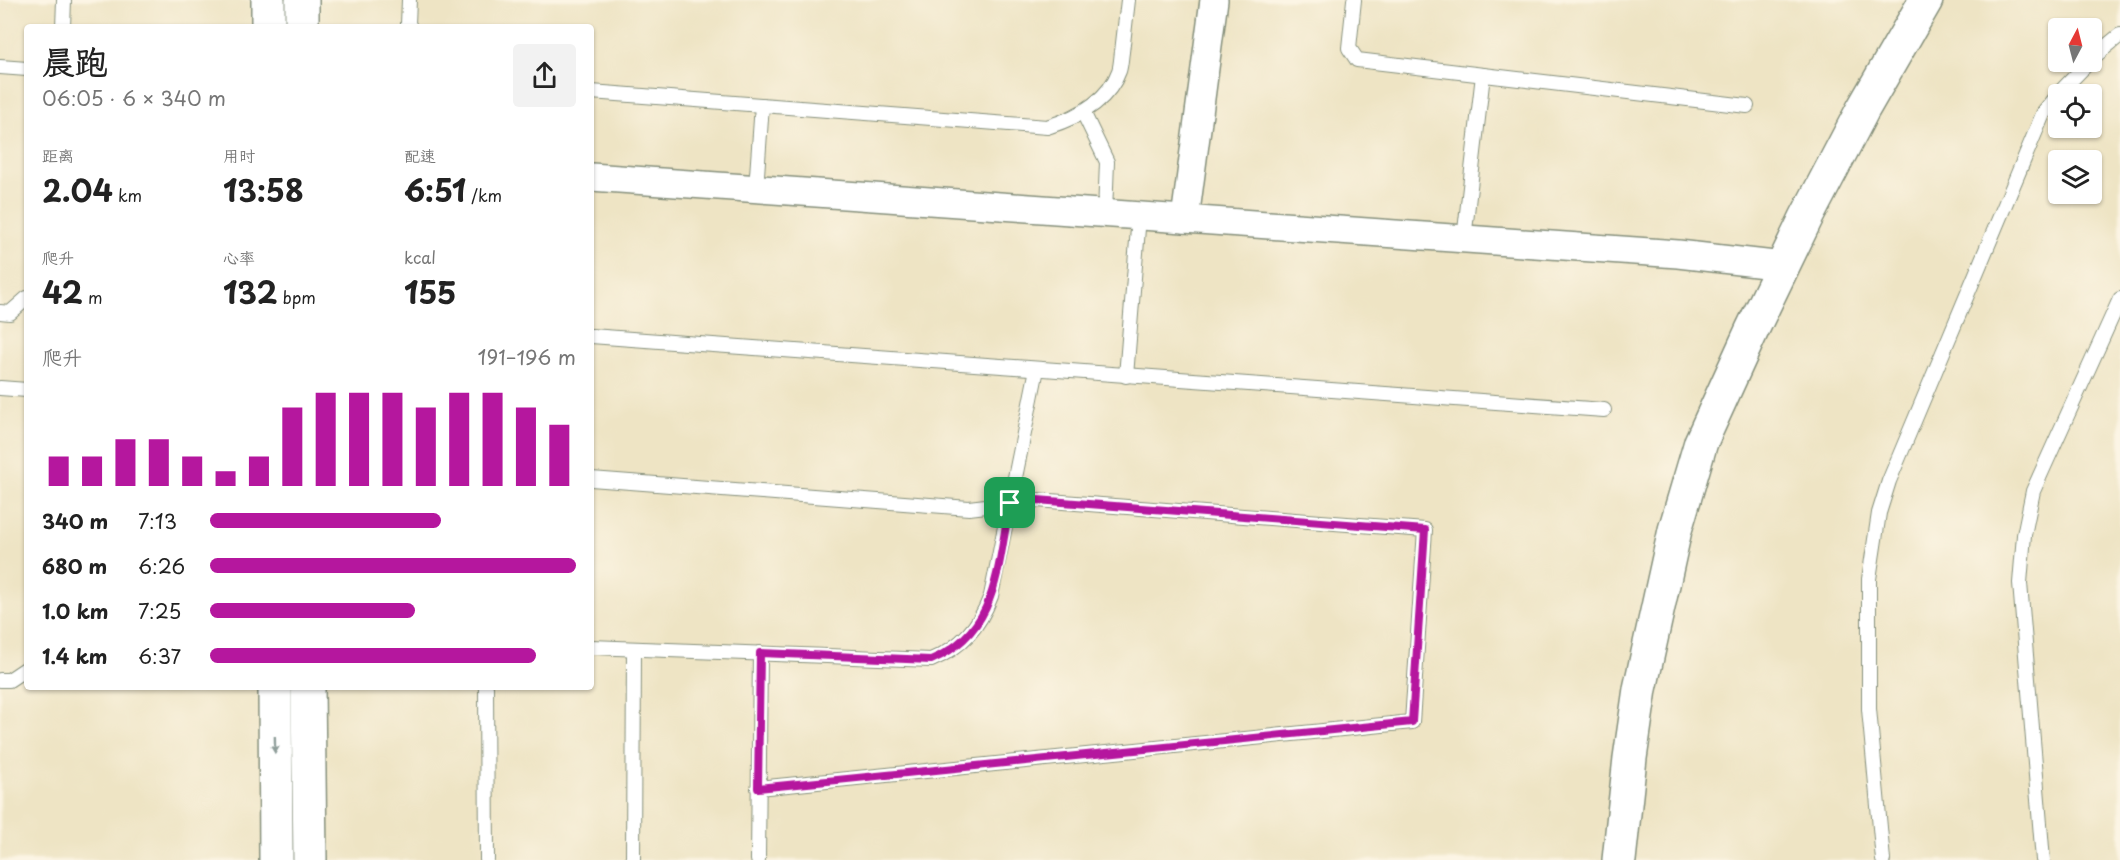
<!DOCTYPE html>
<html lang="zh">
<head>
<meta charset="utf-8">
<style>
	:root { --surface:#fff; --page:#f2f2f2; --text:#222; --muted:#767676; --accent:#b5179e }
	body { margin:0; font-family:"Playpen Sans","LXGW WenKai TC",sans-serif; background:var(--page); color:var(--text); height:100vh; display:flex; flex-direction:column; font-size:22px; white-space:nowrap }
	* { box-sizing:border-box; margin:0 }
	p { font-size:20px; color:var(--muted) }
	.icon { flex:none; width:33px; height:33px; fill:none; stroke:currentColor; stroke-width:2; stroke-linecap:round; stroke-linejoin:round }
	.map { position:relative; flex:1; overflow:hidden }
	.sheet { position:absolute; left:24px; top:24px; width:570px; height:666px; display:flex; flex-direction:column; background:var(--surface); border-radius:6px; box-shadow:0 2px 4px #0004 }
	.sheet>* { flex:none }
	.needle { width:39px; rotate:7deg }
	.fabs { position:absolute; left:2048px; top:18px; display:grid; gap:12px }
	.fabs a { display:grid; place-items:center; width:54px; height:54px; border-radius:6px; background:var(--surface); box-shadow:0 2px 4px #0004; font-size:30px }
	.pin { position:absolute; display:grid; place-items:center; width:51px; height:51px; color:#fff; margin:-26px; border-radius:12px; box-shadow:0 3px 9px #0006 }
	.round { display:grid; place-items:center; flex:none; width:63px; height:63px; border-radius:6px; background:var(--page) }
	.summary { display:flex; align-items:center; justify-content:space-between; height:102px; padding:0 18px }
	h1 { font-size:33px; font-weight:700; line-height:45px }
	.stats { display:grid; grid-template-columns:repeat(3,1fr); gap:9px; height:102px; padding:6px 18px }
	.stats div { display:grid; align-content:center }
	.stats b { font-size:30px; font-weight:700 }
	.stats small { font-size:16px; font-weight:400 }
	.stats p { font-size:16px }
	.chart { height:168px; padding:12px 18px }
	.chart p { display:flex; justify-content:space-between }
	.chart svg { width:100%; height:108px; margin-top:6px; stroke:var(--accent); stroke-width:6 }
	ul { padding:0 18px; list-style:none; font-size:20px }
	li { display:grid; grid-template-columns:96px 72px 1fr; align-items:center; height:45px }
	li i { height:15px; border-radius:8px; background:var(--accent) }
	.map>svg:first-child { display:block }
	.lines { fill:none; stroke-linecap:round; stroke-linejoin:round }
	.lane-casing { stroke:#86907c; stroke-width:16 }
	.street-casing { stroke:#86907c; stroke-width:30 }
	.secondary-casing { stroke:#86907c; stroke-width:36 }
	.lane { stroke:#fff; stroke-width:14 }
	.street { stroke:#fff; stroke-width:27 }
	.secondary { stroke:#fff; stroke-width:33 }
	.oneway { fill:#8f9e9a }
	.route-casing { stroke:#fff; stroke-width:12 }
	.route { stroke:#b5179e; stroke-width:8 }
</style>
</head>
<body>
<div class="map">
<svg width="2120" height="860" viewBox="0 0 2120 860">
	<rect width="100%" height="100%" fill="#fcf5e5"/>
	<filter id="ink" filterUnits="userSpaceOnUse"><feTurbulence type="fractalNoise" baseFrequency=".0167" numOctaves="2"/><feDisplacementMap in="SourceGraphic" scale="12" xChannelSelector="R" yChannelSelector="G"/><feConvolveMatrix kernelMatrix="1 2 1 2 8 2 1 2 1" color-interpolation-filters="sRGB"/></filter>
	<filter id="wash" filterUnits="userSpaceOnUse"><feTurbulence type="fractalNoise" baseFrequency=".008" numOctaves="4" result="noise"/><feDisplacementMap in="SourceGraphic" scale="24" xChannelSelector="R" yChannelSelector="G"/><feGaussianBlur stdDeviation="1.35" result="paint"/><feColorMatrix in="noise" values="0 0 0 0 0 0 0 0 0 0 0 0 0 0 0 0 0 1.4 0 .05"/><feComposite in="paint" operator="in"/></filter>
	<g filter="url(#wash)">
		<rect width="100%" height="100%" fill="#eee4c4"/>
	</g>
	<g filter="url(#ink)">
		<g class="lines">
			<defs>
				<g id="lane">
					<path d="M409,0L408,24L410,27"/>
					<path d="M1354,0L1349,48L1357,60L1747,106"/>
					<path d="M63,27L64,0"/>
					<path d="M2091,59L2120,35"/>
					<path d="M0,67L27,69"/>
					<path d="M591,92L1047,127C1076,118 1108,102 1119,71C1121,65 1121,58 1122,52C1124,35 1126,17 1128,0"/>
					<path d="M2058,94L2089,62"/>
					<path d="M1083,112L1107,162L1105,213"/>
					<path d="M756,189L762,105"/>
					<path d="M1464,239L1483,75"/>
					<path d="M0,312L10,313L27,298"/>
					<path d="M591,336L1604,410"/>
					<path d="M1126,376L1139,216"/>
					<path d="M0,388L27,390"/>
					<path d="M591,479L969,508L1037,500L1425,530L1412,722L758,788"/>
					<path d="M591,647L931,660C962,647 979,627 991,596L1037,369"/>
					<path d="M0,680H9L27,668"/>
					<path d="M486,687L487,860"/>
					<path d="M633,860L634,649"/>
					<path d="M758,860L760,653"/>
					<path d="M1883,860L1869,709V579L1879,513L1889,481L2043,114L2058,95"/>
					<path d="M2043,860L2020,583L2024,535L2033,491L2120,299"/>
				</g>
				<g id="street">
					<path d="M591,177L1678,254L1783,266"/>
					<path d="M1185,219L1214,0"/>
				</g>
				<g id="secondary">
					<path d="M268,0V27"/>
					<path d="M302,0V27"/>
					<path d="M275,687L276,860"/>
					<path d="M308,687L310,860"/>
					<path d="M1619,860L1630,758L1640,689L1675,530L1701,442L1752,330L1806,218L1863,109L1926,0"/>
				</g>
			</defs>
			<!-- lane casing -->
			<use href="#lane" class="lane-casing"/>
			<!-- street casing -->
			<use href="#street" class="street-casing"/>
			<!-- secondary casing -->
			<use href="#secondary" class="secondary-casing"/>
			<!-- lane -->
			<use href="#lane" class="lane"/>
			<!-- street -->
			<use href="#street" class="street"/>
			<!-- secondary -->
			<use href="#secondary" class="secondary"/>
		</g>
		<!-- one-way arrows -->
		<defs><path id="oneway-solid" d="M-6-.8H1V-3.2L6.5 0L1 3.2V.8H-6Z" transform="scale(1.5)"/></defs>
		<use class="oneway" href="#oneway-solid" transform="translate(275 745) rotate(89)"/>
	</g>
	<g class="lines" filter="url(#ink)">
		<defs>
			<path id="route" d="M1037,500L1425,530L1412,722L758,788L760,653L931,660C999,631 997,567 1010,503Z"/>
		</defs>
		<!-- route casing -->
		<use href="#route" class="route-casing"/>
		<!-- route -->
		<use href="#route" class="route"/>
	</g>
</svg>
<div class="fabs">
<a><svg class="needle" viewBox="-14 -14 28 28"><path d="M0-13l5 13h-10z" fill="#e53935"/><path d="M0 13l5-13h-10z" fill="#767676"/></svg></a>
<a><svg class="icon" aria-label="locate" viewBox="0 0 24 24"><circle cx="12" cy="12" r="6"/><path d="M12 2v4M12 18v4M2 12h4M18 12h4"/></svg></a>
<a><svg class="icon" aria-label="layers" viewBox="0 0 24 24"><path d="M12 4l9 5-9 5-9-5zM3 14l9 5 9-5"/></svg></a>
</div>
<div class="pin" style="left:1010px;top:503px;background:#1e9e55"><svg class="icon" aria-label="arrive" viewBox="0 0 24 24"><path d="M6 21V4h12l-3 4 3 4H6"/></svg></div>
<section class="sheet">
<div class="summary"><div><h1>晨跑</h1><p>06:05 · 6 × 340 m</p></div><a class="round"><svg class="icon" aria-label="share" viewBox="0 0 24 24"><path d="M12 15V3M7 8l5-5 5 5M5 13v7h14v-7"/></svg></a></div>
<div class="stats">
<div><p>距离</p><b>2.04<small> km</small></b></div>
<div><p>用时</p><b>13:58</b></div>
<div><p>配速</p><b>6:51<small> /km</small></b></div>
</div>
<div class="stats">
<div><p>爬升</p><b>42<small> m</small></b></div>
<div><p>心率</p><b>132<small> bpm</small></b></div>
<div><p>kcal</p><b>155</b></div>
</div>
<div class="chart"><p><span>爬升</span>191–196 m</p>
<svg viewBox="0 0 160 44" preserveAspectRatio="none"><path d="M5 44V32M15 44V32M25 44V25M35 44V25M45 44V32M55 44V38M65 44V32M75 44V12M85 44V6M95 44V6M105 44V6M115 44V12M125 44V6M135 44V6M145 44V12M155 44V19"/></svg>
</div>
<ul>
<li><b>340 m</b>7:13<i style="width:63%"></i></li>
<li><b>680 m</b>6:26<i style="width:100%"></i></li>
<li><b>1.0 km</b>7:25<i style="width:56%"></i></li>
<li><b>1.4 km</b>6:37<i style="width:89%"></i></li>
</ul>
</section>
</div>
</body>
</html>
